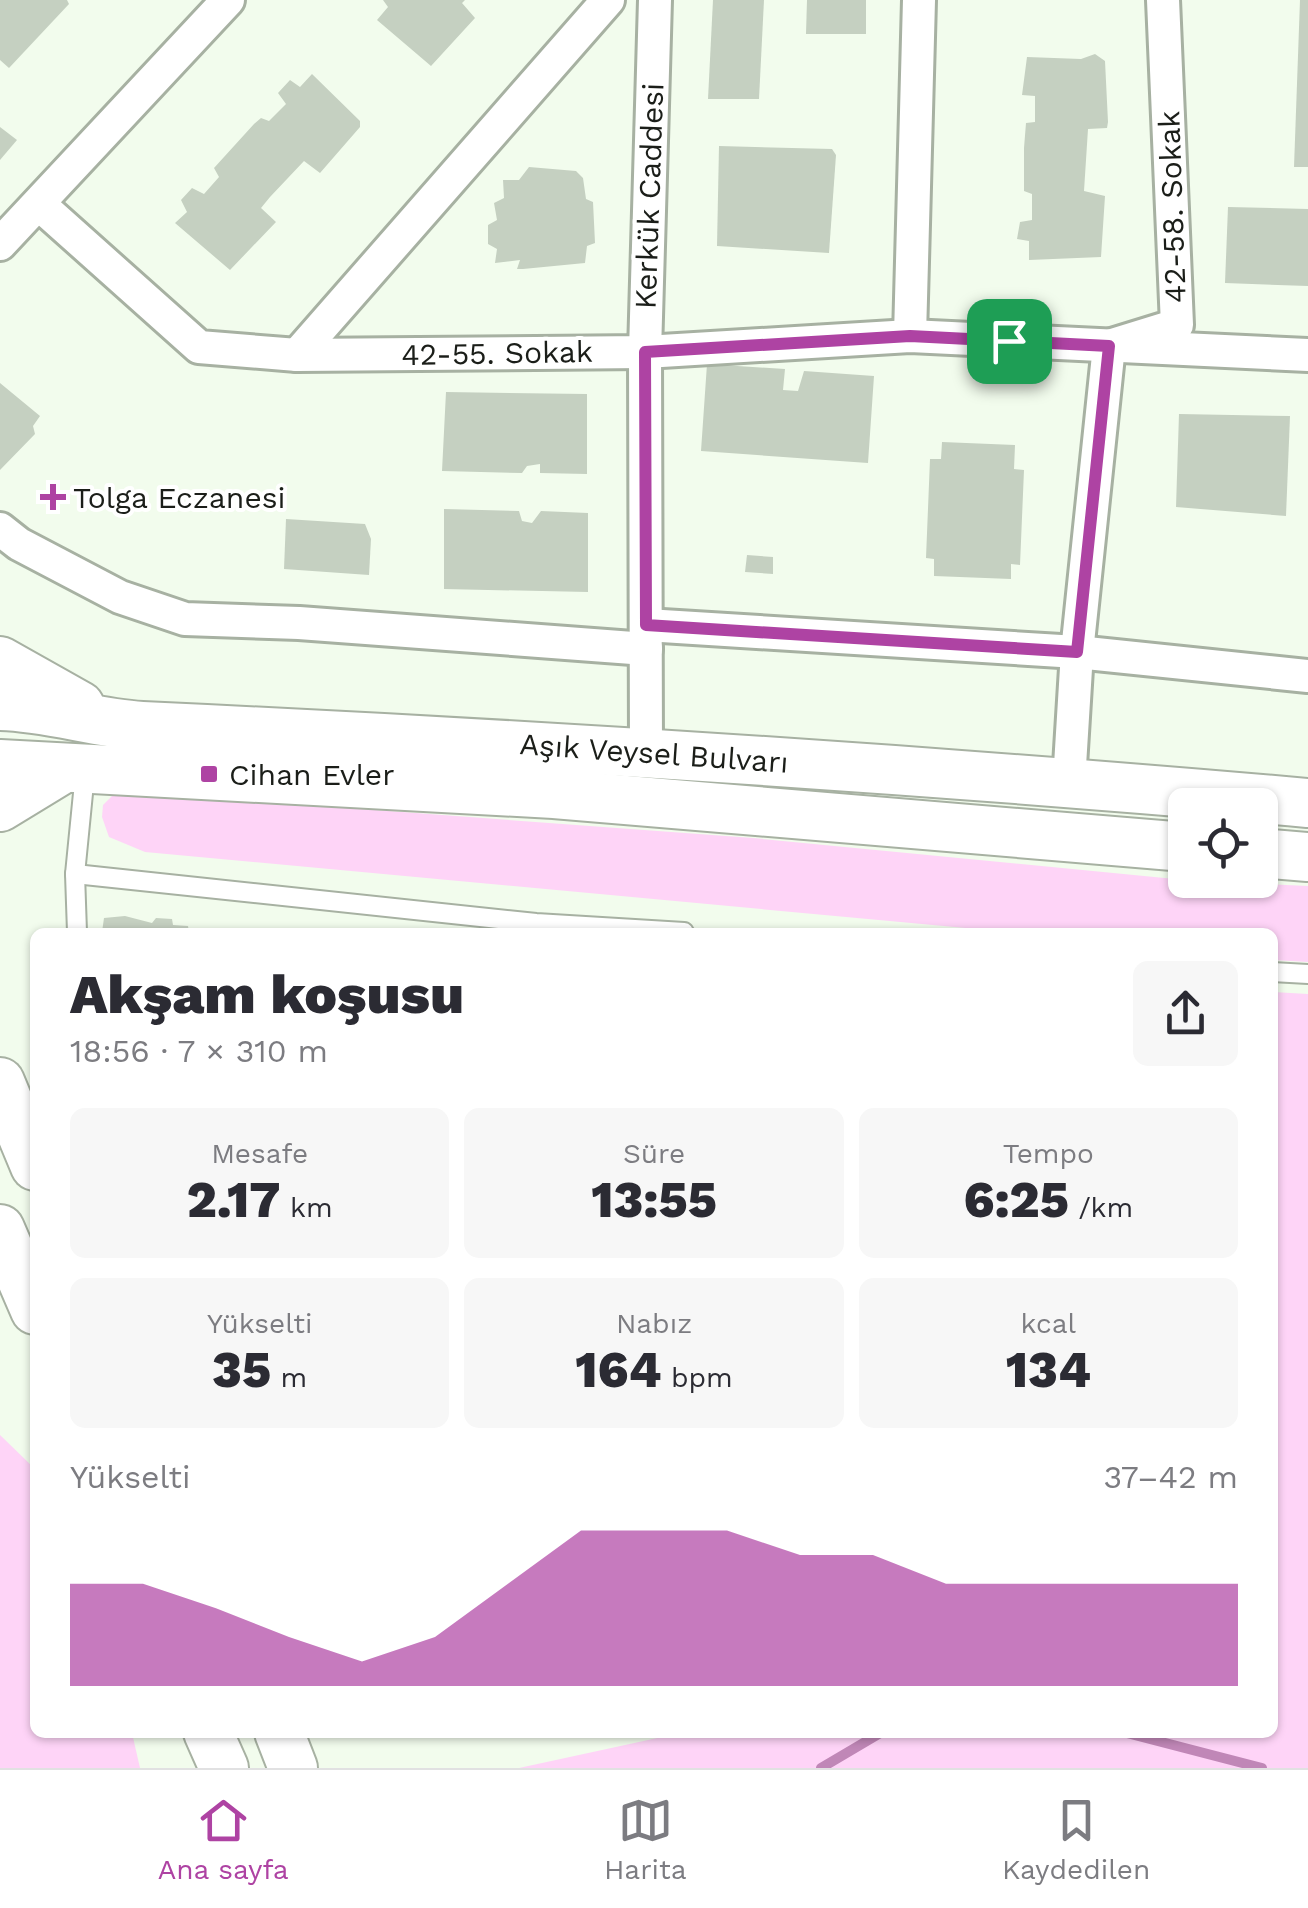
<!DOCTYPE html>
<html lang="tr">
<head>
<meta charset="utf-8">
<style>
	:root { --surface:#fff; --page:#f7f7f7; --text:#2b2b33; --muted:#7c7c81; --line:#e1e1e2; --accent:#ae43a3 }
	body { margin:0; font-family:"Work Sans",sans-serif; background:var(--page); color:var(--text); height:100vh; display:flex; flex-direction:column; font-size:38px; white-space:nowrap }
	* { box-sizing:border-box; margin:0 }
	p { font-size:32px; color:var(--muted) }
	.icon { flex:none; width:55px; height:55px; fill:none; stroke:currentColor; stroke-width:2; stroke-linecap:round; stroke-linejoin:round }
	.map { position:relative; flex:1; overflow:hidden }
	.details { position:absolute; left:30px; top:928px; width:1248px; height:810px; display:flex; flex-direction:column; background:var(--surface); border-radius:15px; box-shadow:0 2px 8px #0004 }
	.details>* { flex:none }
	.fabs { position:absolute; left:1168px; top:788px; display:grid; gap:20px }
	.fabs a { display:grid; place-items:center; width:110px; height:110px; border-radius:15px; background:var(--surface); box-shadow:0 2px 8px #0004; font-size:50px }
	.pin { position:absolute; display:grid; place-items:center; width:85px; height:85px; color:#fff; margin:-42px; border-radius:20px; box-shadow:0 5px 15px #0006 }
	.round { display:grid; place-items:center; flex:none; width:105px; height:105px; border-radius:15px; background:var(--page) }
	.headline { display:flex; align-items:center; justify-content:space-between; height:170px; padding:0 40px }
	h1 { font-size:55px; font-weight:800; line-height:75px }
	.stats { display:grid; grid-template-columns:repeat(3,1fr); gap:15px; height:170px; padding:10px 40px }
	.stats div { display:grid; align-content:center; border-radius:15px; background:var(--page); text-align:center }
	.stats b { font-size:50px; font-weight:800 }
	.stats small { font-size:28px; font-weight:400 }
	.stats p { font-size:28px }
	.chart { height:280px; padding:20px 40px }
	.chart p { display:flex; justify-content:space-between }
	.chart svg { width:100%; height:180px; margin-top:10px; fill:var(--accent); opacity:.7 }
	.tabs { display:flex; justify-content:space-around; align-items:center; height:140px; border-top:2px solid var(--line); background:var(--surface); font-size:28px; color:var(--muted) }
	.tabs a { display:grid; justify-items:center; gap:5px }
	.tabs .selected { color:var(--accent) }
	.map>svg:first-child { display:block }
	.green { fill:#fed4f7 }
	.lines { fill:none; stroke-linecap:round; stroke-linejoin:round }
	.stream { stroke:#c087b7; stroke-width:10 }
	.building { fill:#c5d0c1 }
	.lane-casing { stroke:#a7b1a2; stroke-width:22 }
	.street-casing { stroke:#a7b1a2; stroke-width:38 }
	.secondary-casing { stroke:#a7b1a2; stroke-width:52 }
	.lane { stroke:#fff; stroke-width:18 }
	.street { stroke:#fff; stroke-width:32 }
	.secondary { stroke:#fff; stroke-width:48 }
	.route-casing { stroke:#fff; stroke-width:20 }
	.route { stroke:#ae43a3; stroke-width:12 }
	.poi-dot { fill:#ae43a3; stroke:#fff; stroke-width:4 }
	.labels { text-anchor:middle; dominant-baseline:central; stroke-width:8; stroke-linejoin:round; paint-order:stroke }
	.street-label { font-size:30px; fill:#1b1e19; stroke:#fff }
	.poi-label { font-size:30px; fill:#1b1e19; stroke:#fff; text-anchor:start }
</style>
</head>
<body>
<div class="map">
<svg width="1308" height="1768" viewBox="0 0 1308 1768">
	<rect width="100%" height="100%" fill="#f2fced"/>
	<!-- green -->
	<g class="green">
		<path d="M117,791L753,838L1185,880L1308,886V962L1273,960L1272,932H1009L145,852L109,837L102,817L103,805Z"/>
		<path d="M1273,992L1308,994V1768H519L685,1732H1272Z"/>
		<path d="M0,1435L35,1469V1732L132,1733L140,1768H0Z"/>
	</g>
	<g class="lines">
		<!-- stream -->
		<g class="stream">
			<path d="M1123,1732L1262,1768"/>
			<path d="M821,1768L882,1732"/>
		</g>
	</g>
	<!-- building -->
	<g class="building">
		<path d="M0,0H67L69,4L9,68L0,60Z"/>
		<path d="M383,0H465L462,3L475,18L431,66L377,20L388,7Z"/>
		<path d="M713,0H764L759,99H708Z"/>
		<path d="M807,0H866V34H806Z"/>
		<path d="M1300,0H1308V167H1294Z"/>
		<path d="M1095,54L1105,61L1108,122L1107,128L1088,129L1084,191L1105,196L1101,257L1029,260V241L1017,239L1020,222L1032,220V194L1024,191V148L1026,123L1035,122V96L1022,95L1027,57L1081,59Z"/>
		<path d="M312,74L360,121V127L320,173L304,161L270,197L261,208L276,222L230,270L175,223L187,212L181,200L192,188L204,194L219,177L214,168L254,124L261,118L269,121L286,104L278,93L290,80L300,87Z"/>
		<path d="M0,127L17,140L0,160Z"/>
		<path d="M719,146L832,149L836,155L829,253L717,246Z"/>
		<path d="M529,167L576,171L583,178L586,199L593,202L595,243L587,246L585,263L523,269H517L520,260L495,263L497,249L488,244V225L497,220L494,203L504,198L503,180H519Z"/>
		<path d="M1228,207L1308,209V286L1225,283Z"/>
		<path d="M707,364L785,369L783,390L798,391L804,371L874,376L868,463L701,451Z"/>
		<path d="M0,383L40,416L33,426L35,434L0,470Z"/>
		<path d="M446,392L587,394V474L540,473V464L527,466L522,473L442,471Z"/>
		<path d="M1179,414L1290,416L1286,516L1176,507Z"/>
		<path d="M942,442L1015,445L1014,469L1024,470L1020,565L1011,564V579L934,576V559L926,558L930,459H941Z"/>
		<path d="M444,509L519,511L522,521L532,523L541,511L588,513V592L444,589Z"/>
		<path d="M286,519L365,524L371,539L369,575L284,569Z"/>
		<path d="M747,555L773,557V574L745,572Z"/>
		<path d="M125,916L152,923L156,918L172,919L173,925L188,926L189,932H102L104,918Z"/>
	</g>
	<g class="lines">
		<defs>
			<g id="lane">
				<path d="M75,874L536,923L684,932"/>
				<path d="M77,932L75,874L85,773"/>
				<path d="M1272,972L1308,974"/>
			</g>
			<g id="street">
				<path d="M40,205L199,347L297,355L645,352L910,336L1308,355"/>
				<path d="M0,244L228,0"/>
				<path d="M910,336L919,0"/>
				<path d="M297,355L608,0"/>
				<path d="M0,529L19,544L120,597L185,619L299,623L646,649"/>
				<path d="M646,625L1077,652L1308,676"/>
				<path d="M646,751L645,352L655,0"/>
				<path d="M1069,782L1077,652L1109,346L1177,325L1163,0"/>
			</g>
			<g id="secondary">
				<path d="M0,661L80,706"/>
				<path d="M0,706C48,707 94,723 142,726C532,744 920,769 1308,803"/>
				<path d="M0,764L554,794L1185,847"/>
				<path d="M0,807L64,768"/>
				<path d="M1260,853L1308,857"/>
				<path d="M0,1082L35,1166"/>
				<path d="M0,1229L35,1310"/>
				<path d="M208,1732L224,1768"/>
				<path d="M279,1732L293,1768"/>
			</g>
		</defs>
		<!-- lane casing -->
		<use href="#lane" class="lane-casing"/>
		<!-- street casing -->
		<use href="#street" class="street-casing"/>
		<!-- secondary casing -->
		<use href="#secondary" class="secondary-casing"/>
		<!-- lane -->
		<use href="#lane" class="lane"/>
		<!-- street -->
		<use href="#street" class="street"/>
		<!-- secondary -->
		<use href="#secondary" class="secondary"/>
	</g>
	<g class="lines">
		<defs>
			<path id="route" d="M910,336L1109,346L1077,652L646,625L645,352Z"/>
		</defs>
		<!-- route casing -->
		<use href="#route" class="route-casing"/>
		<!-- route -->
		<use href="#route" class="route"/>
	</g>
	<!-- markers -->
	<g class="poi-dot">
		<path d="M48 482h10v10h10v10h-10v10h-10v-10h-10v-10h10z"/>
		<rect x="199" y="764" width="20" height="20" rx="5"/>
	</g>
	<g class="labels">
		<!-- street labels -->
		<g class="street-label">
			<text transform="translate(649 196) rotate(-88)">Kerkük Caddesi</text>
			<text transform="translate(1172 207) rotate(-92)">42-58. Sokak</text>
			<text transform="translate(497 353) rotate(-1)">42-55. Sokak</text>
			<text transform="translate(654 753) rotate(4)">Aşık Veysel Bulvarı</text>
		</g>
		<!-- poi labels -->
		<g class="poi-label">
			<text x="73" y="497">Tolga Eczanesi</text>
			<text x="229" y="774">Cihan Evler</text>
		</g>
	</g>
</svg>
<div class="fabs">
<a><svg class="icon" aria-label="locate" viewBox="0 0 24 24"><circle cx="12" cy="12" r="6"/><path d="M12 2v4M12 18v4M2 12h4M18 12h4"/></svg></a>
</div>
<div class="pin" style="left:1009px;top:341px;background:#1e9e55"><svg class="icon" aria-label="arrive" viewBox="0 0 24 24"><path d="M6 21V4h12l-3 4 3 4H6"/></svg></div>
<section class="details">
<div class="headline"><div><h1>Akşam koşusu</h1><p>18:56 · 7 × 310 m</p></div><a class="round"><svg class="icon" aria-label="share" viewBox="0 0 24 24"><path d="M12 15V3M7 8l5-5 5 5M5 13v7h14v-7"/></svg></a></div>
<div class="stats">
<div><p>Mesafe</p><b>2.17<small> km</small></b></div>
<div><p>Süre</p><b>13:55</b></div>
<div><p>Tempo</p><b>6:25<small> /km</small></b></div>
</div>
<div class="stats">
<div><p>Yükselti</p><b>35<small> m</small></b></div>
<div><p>Nabız</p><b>164<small> bpm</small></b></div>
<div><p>kcal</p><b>134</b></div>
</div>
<div class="chart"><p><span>Yükselti</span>37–42 m</p>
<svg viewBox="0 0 160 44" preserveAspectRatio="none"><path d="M0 44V19L10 19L20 25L30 32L40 38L50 32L60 19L70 6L80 6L90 6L100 12L110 12L120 19L130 19L140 19L150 19L160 19V44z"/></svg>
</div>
</section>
</div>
<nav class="tabs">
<a class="selected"><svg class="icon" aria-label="home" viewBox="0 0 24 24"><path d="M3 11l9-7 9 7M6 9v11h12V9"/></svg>Ana sayfa</a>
<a><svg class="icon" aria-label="map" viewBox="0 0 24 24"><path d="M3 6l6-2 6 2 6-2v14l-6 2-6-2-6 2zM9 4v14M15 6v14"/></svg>Harita</a>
<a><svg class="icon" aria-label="saved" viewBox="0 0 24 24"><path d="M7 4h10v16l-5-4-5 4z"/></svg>Kaydedilen</a>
</nav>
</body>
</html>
